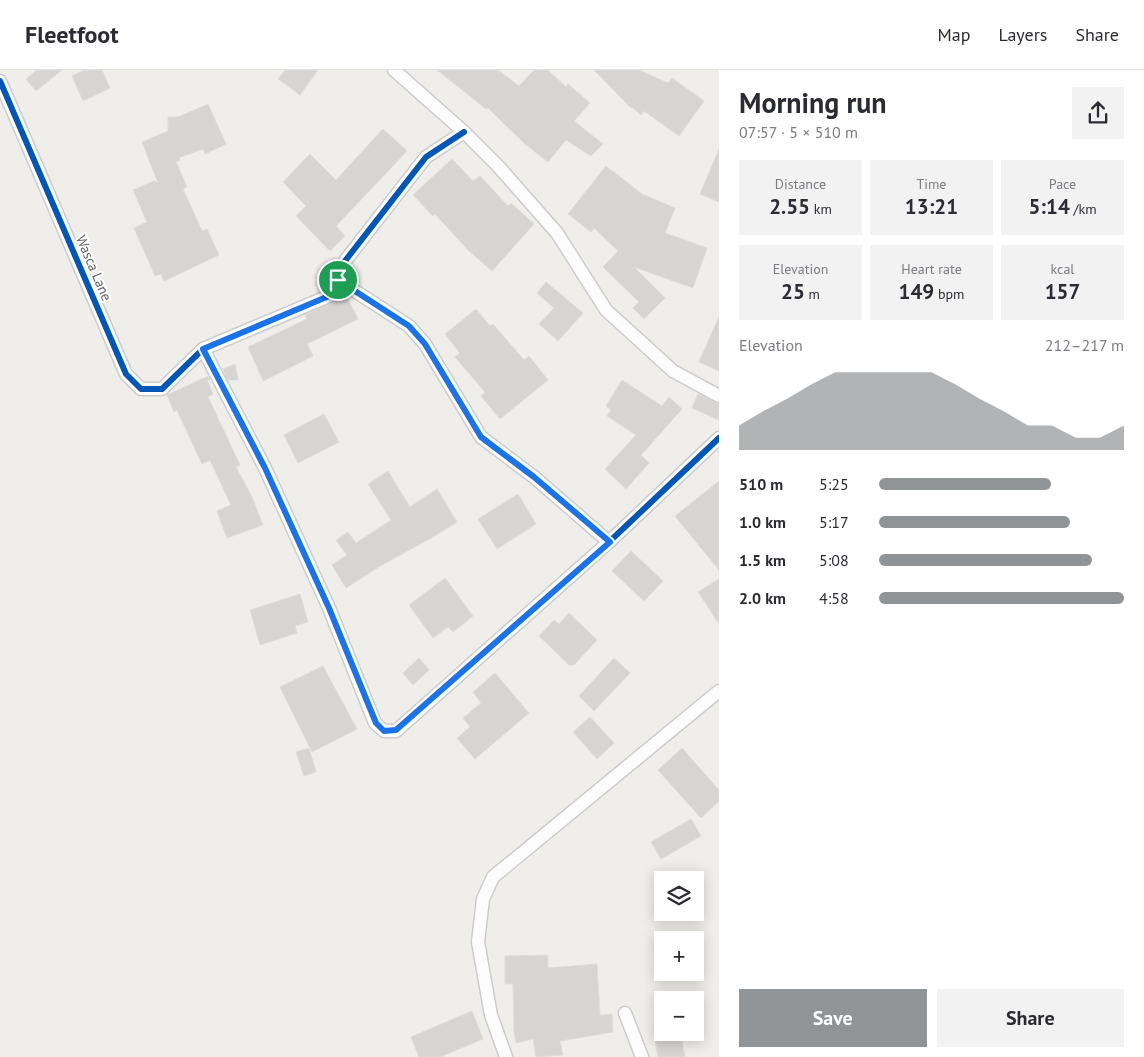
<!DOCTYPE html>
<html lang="en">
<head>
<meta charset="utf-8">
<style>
	:root { --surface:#fff; --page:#f2f2f3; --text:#2b2b33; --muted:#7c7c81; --line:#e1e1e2; --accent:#919496 }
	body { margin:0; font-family:"PT Sans",sans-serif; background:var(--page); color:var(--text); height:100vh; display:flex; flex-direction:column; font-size:19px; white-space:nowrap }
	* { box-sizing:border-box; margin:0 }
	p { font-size:16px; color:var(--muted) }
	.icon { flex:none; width:28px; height:28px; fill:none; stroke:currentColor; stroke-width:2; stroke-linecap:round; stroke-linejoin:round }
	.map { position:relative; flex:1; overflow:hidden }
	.details { display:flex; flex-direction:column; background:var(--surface); width:425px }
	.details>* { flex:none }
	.buttons { position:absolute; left:654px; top:801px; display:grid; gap:10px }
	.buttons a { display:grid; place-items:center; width:50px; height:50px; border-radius:0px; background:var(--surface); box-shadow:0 2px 12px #0003; font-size:25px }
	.pin { position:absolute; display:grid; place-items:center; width:42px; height:42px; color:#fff; margin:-21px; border:2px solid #fff; border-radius:50%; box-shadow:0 1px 5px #0007 }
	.round { display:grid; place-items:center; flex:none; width:52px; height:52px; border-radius:0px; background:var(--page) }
	.head { display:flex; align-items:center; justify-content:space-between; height:85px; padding:0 20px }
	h1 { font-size:28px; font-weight:700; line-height:38px }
	.stats { display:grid; grid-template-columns:repeat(3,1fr); gap:8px; height:85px; padding:5px 20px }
	.stats div { display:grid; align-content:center; border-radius:0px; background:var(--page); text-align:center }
	.stats b { font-size:21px; font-weight:700 }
	.stats small { font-size:14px; font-weight:400 }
	.stats p { font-size:14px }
	.chart { height:140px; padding:10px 20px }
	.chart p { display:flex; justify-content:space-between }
	.chart svg { width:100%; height:90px; margin-top:5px; fill:var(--accent); opacity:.7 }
	.action { display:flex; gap:10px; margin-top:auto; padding:10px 20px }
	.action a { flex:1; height:58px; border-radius:0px; background:var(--accent); color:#fff; font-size:20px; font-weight:700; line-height:58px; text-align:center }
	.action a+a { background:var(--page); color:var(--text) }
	ul { padding:0 20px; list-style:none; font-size:16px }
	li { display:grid; grid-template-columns:80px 60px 1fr; align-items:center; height:38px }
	li i { height:12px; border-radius:6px; background:var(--accent) }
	header { display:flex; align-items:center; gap:30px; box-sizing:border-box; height:70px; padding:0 25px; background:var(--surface); border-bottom:1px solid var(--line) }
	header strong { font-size:24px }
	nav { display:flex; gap:28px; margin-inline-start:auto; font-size:18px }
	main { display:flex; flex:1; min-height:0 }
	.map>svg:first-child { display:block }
	.building { fill:#d6d5d3; stroke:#deddd9 }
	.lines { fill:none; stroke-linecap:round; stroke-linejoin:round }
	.minor-casing { stroke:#cbcccc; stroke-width:15 }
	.minor { stroke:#fdfcfc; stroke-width:12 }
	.cycleway-casing { stroke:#fff; stroke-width:9 }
	.cycleway { stroke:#0057b8; stroke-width:6 }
	.route-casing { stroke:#fff; stroke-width:10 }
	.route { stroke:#1a73e8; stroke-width:6 }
	.labels { text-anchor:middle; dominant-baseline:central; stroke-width:4; stroke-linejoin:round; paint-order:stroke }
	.street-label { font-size:14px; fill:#5f6368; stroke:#fff }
</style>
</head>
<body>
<header>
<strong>Fleetfoot</strong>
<nav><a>Map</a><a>Layers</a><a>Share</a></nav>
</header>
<main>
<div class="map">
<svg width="719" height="987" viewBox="0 0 719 987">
	<rect width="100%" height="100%" fill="#efeeea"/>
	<!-- building -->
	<g class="building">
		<path d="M37,0H62L36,21L26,9Z"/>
		<path d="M84,0H102L110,18L83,31L72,6Z"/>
		<path d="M285,0H318L300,25L278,9Z"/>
		<path d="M437,0H498L519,16L534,0H548L566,17L568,14L590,33L574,51L603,74L591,86L566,70L548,92L525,74L488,38L486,39Z"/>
		<path d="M594,0H639L668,13L672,8L704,31L679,66L644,41L641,45L632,37V39Z"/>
		<path d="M208,34L226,74L205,84L203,79L179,88L180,90L176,92L187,117L183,119L202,161L207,159L219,185L164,211L161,204L155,206L134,158L147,152L133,120L154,111L158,113L142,72L168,61V47H178Z"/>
		<path d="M383,59L407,81L336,156L345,166L330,181L296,146L306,136L283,112L310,84L336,110Z"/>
		<path d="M719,79V132L700,124Z"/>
		<path d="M452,89L473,111L480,106L508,136L511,133L534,154L492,201L468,180L435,144L433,146L413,125Z"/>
		<path d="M606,96L642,124L675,138L665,163L707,178L693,218L634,197L665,228L644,249L633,238L639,232L603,197L618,181L594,158L591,162L568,144Z"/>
		<path d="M546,212L583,243L558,271L539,254L554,238L537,223Z"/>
		<path d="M346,225L358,249L307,274L313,286L263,311L248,277L307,249L305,245L332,233L337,229Z"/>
		<path d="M476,239L490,256L493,254L524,290L529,286L548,310L500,349L481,326L485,322L455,287L460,283L445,264Z"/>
		<path d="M719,247V301L699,292Z"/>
		<path d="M235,294L238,310H228L223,299Z"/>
		<path d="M208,306L210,310H207L213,324L208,327L240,395L236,397L252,427L263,455L227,468L217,441L231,435L210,390L202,394L177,340L174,342L167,325Z"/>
		<path d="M622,310L662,336L669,327L682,339L641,385L649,393L626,419L605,399L636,365L607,346L611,340L606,336Z"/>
		<path d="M698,324L719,334V350L692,338Z"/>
		<path d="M324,344L339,372L298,393L284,365Z"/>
		<path d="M388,401L410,437L437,419L457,452L433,467L382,495L346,518L332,495L347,485L336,470L348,462L356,473L391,450L368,414Z"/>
		<path d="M719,411V500L675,446Z"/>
		<path d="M518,424L536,454L497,479L478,449Z"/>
		<path d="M631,481L663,511L644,531L612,501Z"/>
		<path d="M445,508L473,546L453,562L448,557L433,568L409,535Z"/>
		<path d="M719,509V554L698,522Z"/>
		<path d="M300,524L308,552L295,556L297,563L260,575L250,540Z"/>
		<path d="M569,543L597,570L574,595H569L539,566L554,550L559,554Z"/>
		<path d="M419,588L429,600L413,615L403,603Z"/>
		<path d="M614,588L630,603L594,641L579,626Z"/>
		<path d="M323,596L357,659L312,682L280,617Z"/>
		<path d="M495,603L529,643L475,689L457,668L470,657L463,648L481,633L473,622Z"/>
		<path d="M590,647L614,673L597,689L573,662Z"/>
		<path d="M309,678L316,702L304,706L296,682Z"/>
		<path d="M682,678L719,720V731L701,748L658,700Z"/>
		<path d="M691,749L701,766L661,789L651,772Z"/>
		<path d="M548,885V898L597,894L600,945L612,944L613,962L560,971L563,985L536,987L533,969L516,973L514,962L513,914H505V886Z"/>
		<path d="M472,941L483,969L440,987H419L411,967Z"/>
		<path d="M681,965L685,987H658L655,970Z"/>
	</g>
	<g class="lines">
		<defs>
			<g id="minor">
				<path d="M394,0L464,62L498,96L557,163L606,240L673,301L719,326"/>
				<path d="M0,11L126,304L141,319H162L203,279L329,226L338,210L345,191L426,87L464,62"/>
				<path d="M338,210L409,256L425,274L481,367L534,407L609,472"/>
				<path d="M203,279L265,398L329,538L375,653L384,661H396L609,472L719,368"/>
				<path d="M625,943L642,987"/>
				<path d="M506,987L491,945L478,872L483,829L493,807L719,621"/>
			</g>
		</defs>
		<!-- minor casing -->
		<use href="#minor" class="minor-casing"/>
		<!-- minor -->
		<use href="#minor" class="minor"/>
		<defs>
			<g id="cycleway">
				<path d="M0,11L126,304L141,319H162L203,279L329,226L338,210L345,191L426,87L464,62"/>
				<path d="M203,279L265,398L329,538L375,653L384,661H396L609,472L719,368"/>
			</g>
		</defs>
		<!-- cycleway casing -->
		<use href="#cycleway" class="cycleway-casing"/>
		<!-- cycleway -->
		<use href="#cycleway" class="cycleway"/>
	</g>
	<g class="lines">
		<defs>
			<path id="route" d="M338,210L409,256L425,274L481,367L534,407L610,472L396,660L384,661L376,653L329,538L265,398L203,279L329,226Z"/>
		</defs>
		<!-- route casing -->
		<use href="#route" class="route-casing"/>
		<!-- route -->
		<use href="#route" class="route"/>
	</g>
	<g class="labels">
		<!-- street labels -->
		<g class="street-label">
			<text transform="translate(94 198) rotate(67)">Wasca Lane</text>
		</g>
	</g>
</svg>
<div class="buttons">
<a><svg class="icon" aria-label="layers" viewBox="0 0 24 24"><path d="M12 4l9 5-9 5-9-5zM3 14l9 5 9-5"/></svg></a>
<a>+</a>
<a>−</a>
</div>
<div class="pin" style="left:338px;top:210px;background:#1e9e55"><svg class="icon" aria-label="arrive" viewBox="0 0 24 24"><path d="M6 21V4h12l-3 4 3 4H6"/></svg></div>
</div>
<section class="details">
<div class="head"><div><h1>Morning run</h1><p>07:57 · 5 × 510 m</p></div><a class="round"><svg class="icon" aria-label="share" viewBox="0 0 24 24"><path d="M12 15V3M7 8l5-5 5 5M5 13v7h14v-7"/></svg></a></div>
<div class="stats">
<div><p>Distance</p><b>2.55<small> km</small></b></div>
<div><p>Time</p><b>13:21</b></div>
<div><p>Pace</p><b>5:14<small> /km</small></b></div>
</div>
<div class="stats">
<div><p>Elevation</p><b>25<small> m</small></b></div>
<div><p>Heart rate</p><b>149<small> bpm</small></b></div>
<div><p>kcal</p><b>157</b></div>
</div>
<div class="chart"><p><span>Elevation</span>212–217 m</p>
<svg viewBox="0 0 160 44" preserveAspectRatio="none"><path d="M0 44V32L10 25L20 19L30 12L40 6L50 6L60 6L70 6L80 6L90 12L100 19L110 25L120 32L130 32L140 38L150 38L160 32V44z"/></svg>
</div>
<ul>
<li><b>510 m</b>5:25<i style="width:70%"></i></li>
<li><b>1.0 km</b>5:17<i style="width:78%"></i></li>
<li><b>1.5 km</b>5:08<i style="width:87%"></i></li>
<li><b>2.0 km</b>4:58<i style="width:100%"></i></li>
</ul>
<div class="action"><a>Save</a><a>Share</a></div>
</section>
</main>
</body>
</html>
